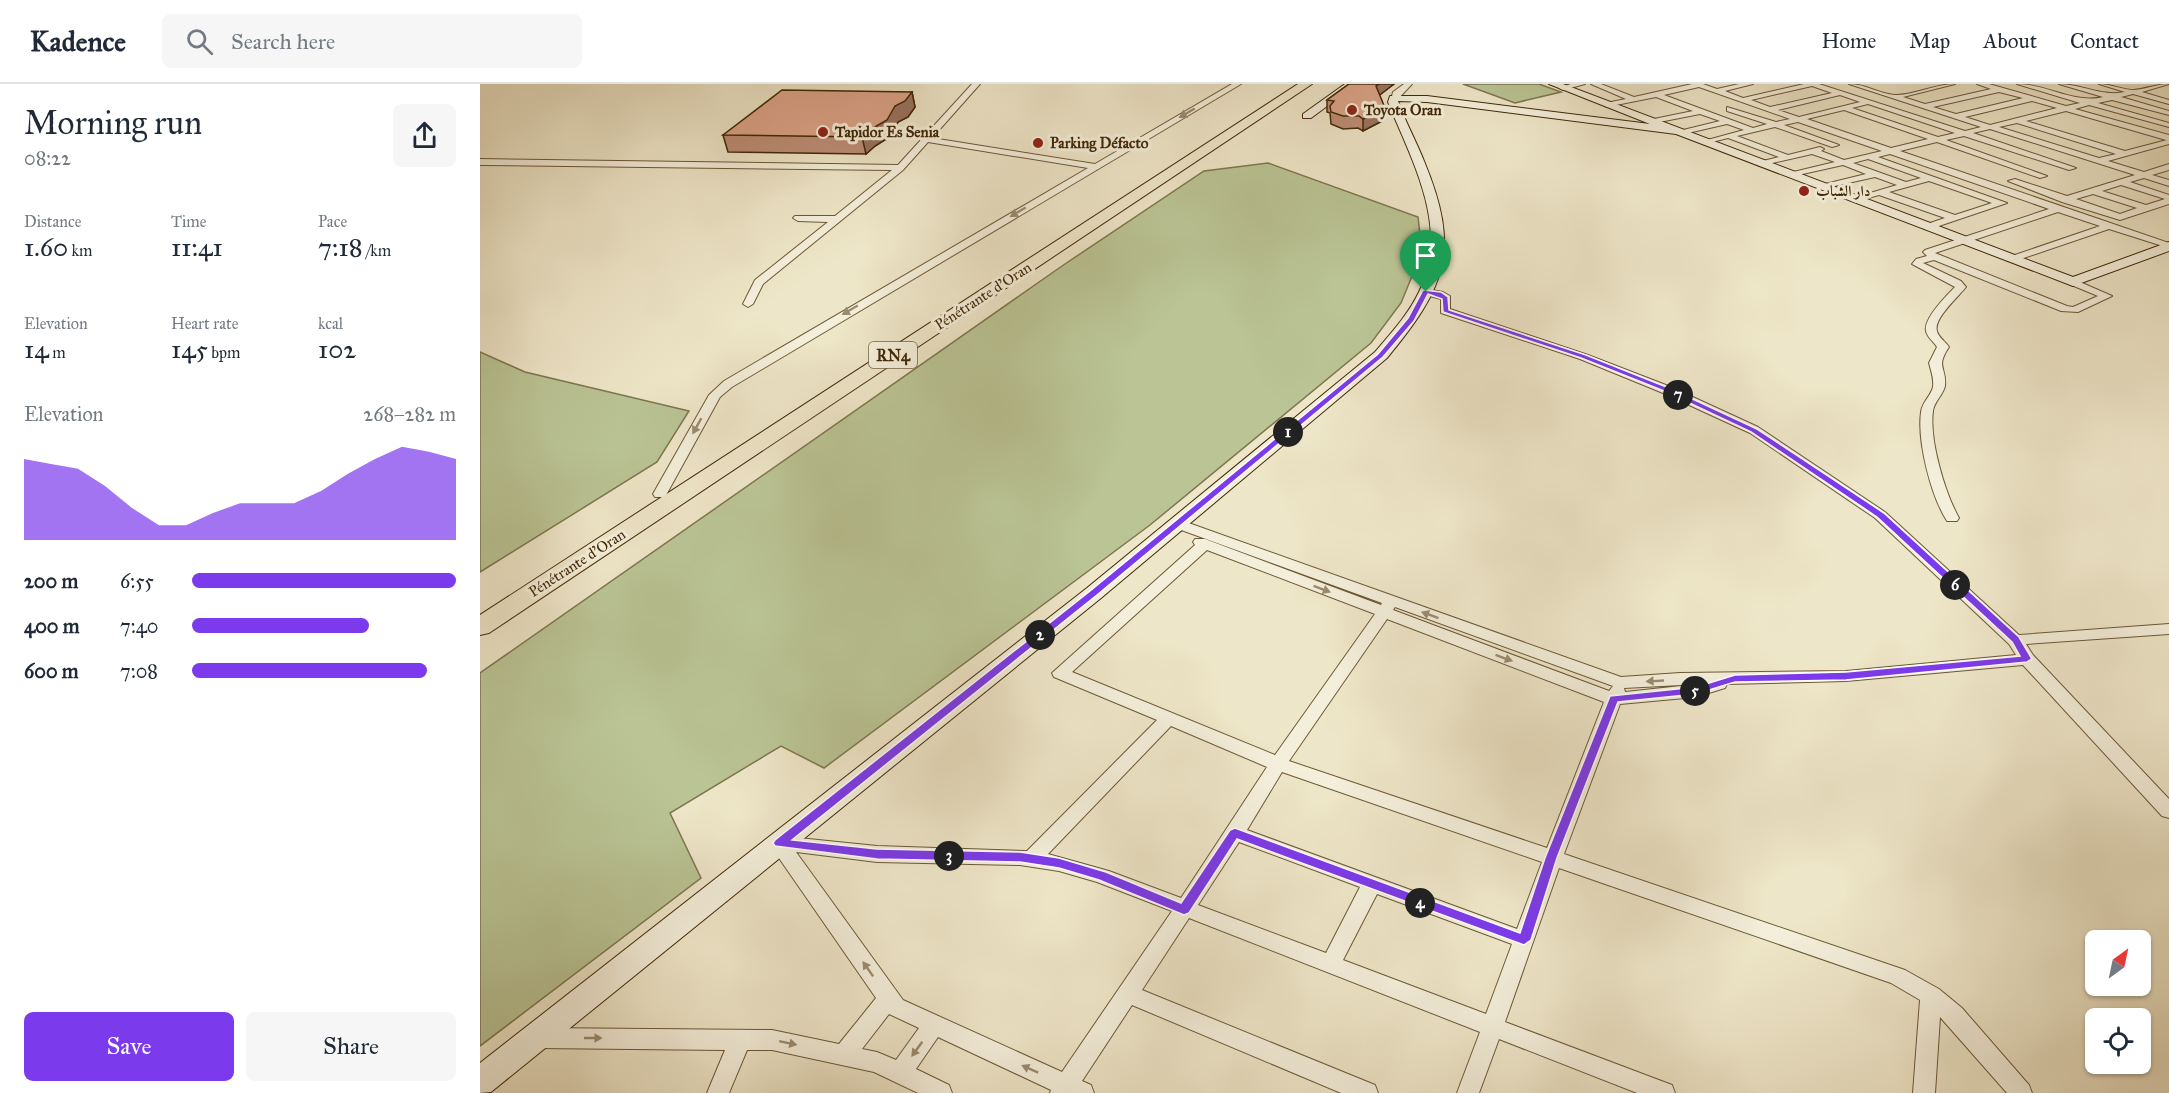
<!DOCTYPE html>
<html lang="en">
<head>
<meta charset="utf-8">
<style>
	:root { --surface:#fff; --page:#f6f6f7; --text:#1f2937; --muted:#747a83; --line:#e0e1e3; --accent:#7c3aed }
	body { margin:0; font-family:"IM FELL Great Primer",Amiri,serif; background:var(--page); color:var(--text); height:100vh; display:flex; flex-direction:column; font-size:22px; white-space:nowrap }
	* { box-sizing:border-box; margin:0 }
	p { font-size:20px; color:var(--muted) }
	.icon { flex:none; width:33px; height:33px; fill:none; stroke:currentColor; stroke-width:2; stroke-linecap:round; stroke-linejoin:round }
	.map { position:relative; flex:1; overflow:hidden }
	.panel { display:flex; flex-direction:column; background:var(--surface); width:480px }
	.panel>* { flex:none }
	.needle { width:39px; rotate:33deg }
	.buttons { position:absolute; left:1605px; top:846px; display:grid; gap:12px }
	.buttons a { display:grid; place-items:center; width:66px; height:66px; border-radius:9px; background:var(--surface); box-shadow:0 2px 4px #0004; font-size:30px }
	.pin { position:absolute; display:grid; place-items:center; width:51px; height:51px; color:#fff; margin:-62px -26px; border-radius:50% 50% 50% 0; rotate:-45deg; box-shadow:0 0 6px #0007 }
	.pin .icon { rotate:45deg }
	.km { position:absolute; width:30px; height:30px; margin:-15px; border-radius:50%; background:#222; color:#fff; font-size:16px; line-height:30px; text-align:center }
	.round { display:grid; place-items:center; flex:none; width:63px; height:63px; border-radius:9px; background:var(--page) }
	.head { display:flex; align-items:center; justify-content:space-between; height:102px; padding:0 24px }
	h1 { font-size:33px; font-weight:600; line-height:45px }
	.figures { display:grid; grid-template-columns:repeat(3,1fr); gap:9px; height:102px; padding:6px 24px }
	.figures div { display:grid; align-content:center }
	.figures b { font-size:26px; font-weight:600 }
	.figures small { font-size:16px; font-weight:400 }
	.figures p { font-size:16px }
	.chart { height:168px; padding:12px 24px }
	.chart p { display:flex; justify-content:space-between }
	.chart svg { width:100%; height:108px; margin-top:6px; fill:var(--accent); opacity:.7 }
	.cta { display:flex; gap:12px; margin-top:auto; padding:12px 24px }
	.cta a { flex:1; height:69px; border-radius:9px; background:var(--accent); color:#fff; font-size:24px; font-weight:600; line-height:69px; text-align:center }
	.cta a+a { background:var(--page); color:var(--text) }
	ul { padding:0 24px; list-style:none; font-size:20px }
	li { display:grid; grid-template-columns:96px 72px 1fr; align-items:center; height:45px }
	li i { height:15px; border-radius:8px; background:var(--accent) }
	header { display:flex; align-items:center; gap:36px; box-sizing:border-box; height:84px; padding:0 30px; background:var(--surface); border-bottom:2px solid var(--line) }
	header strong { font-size:28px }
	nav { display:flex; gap:33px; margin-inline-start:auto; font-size:21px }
	.search { width:420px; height:54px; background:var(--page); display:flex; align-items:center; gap:15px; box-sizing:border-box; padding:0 21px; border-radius:9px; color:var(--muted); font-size:22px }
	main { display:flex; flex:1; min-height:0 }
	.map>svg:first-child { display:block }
	.green { fill:#bac495; stroke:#7e764e; stroke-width:1.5 }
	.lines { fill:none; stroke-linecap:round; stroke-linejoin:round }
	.street-casing { stroke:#6c5836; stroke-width:2 }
	.secondary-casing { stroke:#412806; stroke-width:2 }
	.highway-casing { stroke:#412806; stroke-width:2 }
	.street { fill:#f4efdb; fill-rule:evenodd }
	.secondary { fill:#f4efdb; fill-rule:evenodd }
	.highway { fill:#eee6c8; fill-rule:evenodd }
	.wall { fill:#bd8d76; stroke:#412806; stroke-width:1.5 }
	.shaded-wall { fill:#9a7360; stroke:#412806; stroke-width:1.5 }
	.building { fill:#dca489; stroke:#412806; stroke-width:1.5 }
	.oneway { fill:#9a8c70 }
	.route { fill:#7c3aed; stroke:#fff; stroke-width:1.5; fill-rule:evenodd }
	.poi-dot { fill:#8f2418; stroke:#f4efdb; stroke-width:2 }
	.labels { text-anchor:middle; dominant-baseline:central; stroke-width:6; stroke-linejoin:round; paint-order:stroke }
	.far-poi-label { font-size:15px; font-weight:bold; fill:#412806; stroke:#f4efdb; text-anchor:start }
	.far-street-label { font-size:15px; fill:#412806; stroke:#f4efdb }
	.shield { fill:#f4efdb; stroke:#776446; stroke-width:1.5 }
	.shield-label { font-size:16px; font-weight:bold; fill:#412806 }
</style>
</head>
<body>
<header>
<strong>Kadence</strong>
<div class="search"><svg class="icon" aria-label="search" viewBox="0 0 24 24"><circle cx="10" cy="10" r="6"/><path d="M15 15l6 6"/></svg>Search here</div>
<nav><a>Home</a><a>Map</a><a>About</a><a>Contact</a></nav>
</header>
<main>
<section class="panel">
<div class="head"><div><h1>Morning run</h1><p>08:22</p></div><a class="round"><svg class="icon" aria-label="share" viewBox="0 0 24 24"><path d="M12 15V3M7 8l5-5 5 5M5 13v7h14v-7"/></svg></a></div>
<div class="figures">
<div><p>Distance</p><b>1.60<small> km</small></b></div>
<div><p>Time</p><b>11:41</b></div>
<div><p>Pace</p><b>7:18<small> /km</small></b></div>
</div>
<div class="figures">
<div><p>Elevation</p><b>14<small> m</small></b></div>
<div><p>Heart rate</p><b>145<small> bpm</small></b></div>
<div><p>kcal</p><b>102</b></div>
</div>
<div class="chart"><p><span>Elevation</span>268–282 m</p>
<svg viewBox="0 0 160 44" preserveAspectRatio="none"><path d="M0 44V11L10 13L20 15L30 22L40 31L50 38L60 38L70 33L80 29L90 29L100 29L110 24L120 17L130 11L140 6L150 8L160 11V44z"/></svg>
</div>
<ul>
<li><b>200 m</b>6:55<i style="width:100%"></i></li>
<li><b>400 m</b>7:40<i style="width:67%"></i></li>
<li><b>600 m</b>7:08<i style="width:89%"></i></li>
</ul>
<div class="cta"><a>Save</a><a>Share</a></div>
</section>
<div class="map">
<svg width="1689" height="1009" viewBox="0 0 1689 1009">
	<rect width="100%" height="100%" fill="#eee6c8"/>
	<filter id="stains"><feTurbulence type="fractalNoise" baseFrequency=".00333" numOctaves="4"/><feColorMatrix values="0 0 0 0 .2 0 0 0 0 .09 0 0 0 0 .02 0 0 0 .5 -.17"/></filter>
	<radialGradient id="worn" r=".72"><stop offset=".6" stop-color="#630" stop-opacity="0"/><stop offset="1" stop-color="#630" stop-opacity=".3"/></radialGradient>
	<!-- green -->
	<g class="green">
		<path d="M983,0H1059L1081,8L1035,19Z"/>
		<path d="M788,79L938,133L942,168L921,219L891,259L670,441L344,684L301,662L190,729L221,794L0,962V589L582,182L724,87Z"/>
		<path d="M0,268L45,288L209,327L177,378L0,488Z"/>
	</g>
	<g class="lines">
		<defs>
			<g id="street">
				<path d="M492,0H500L452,54L615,80L752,0H761L252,303L240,313L185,413H175L173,410L229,311L244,297L608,84L448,58L423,86L283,200L273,220L268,223L263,220L275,196L348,138L318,137L313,134L315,132H355L412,86L0,81V75L418,81Z"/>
				<path d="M924,0H932L917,16H911L913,8Z"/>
				<path d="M1091,0H1105L1083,6L1079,4Z"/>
				<path d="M1111,0H1121L1154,13L1212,0H1223L1237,5L1259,0H1273L1245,7L1263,14L1324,0H1339L1485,47L1501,43L1369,0C1386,0 1399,10 1415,11C1432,12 1455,0 1475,0L1423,13L1445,20L1511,5L1497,0H1509L1586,22L1600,19L1537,0C1567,0 1594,20 1623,13L1579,0C1602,0 1622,13 1645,8L1619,0C1631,0 1643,6 1654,6C1666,5 1677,0 1689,0L1662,8L1689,16V20L1653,10L1641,13L1689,27V31L1632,16L1618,19L1689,39V43L1609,21L1595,25L1689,51V60L1628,77L1664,88L1689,80V86L1672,91L1689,96V102L1664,94L1650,98L1689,111V120L1640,136L1582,118L1528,97L1535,95L1587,112L1655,91L1510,45L1493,49L1596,84L1589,86L1484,52L1466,56L1567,92L1560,94L1457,58L1420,67L1689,159V164L1629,145L1535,177H1529V173L1620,142L1578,128L1455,169L1587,222L1593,223L1618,212L1589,200V196L1593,195L1632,212L1598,228L1581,227L1454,176L1443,179L1481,197L1486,203C1479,212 1453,235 1457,247C1458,253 1466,258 1469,263C1455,284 1467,283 1465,302C1463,311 1454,318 1453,327C1449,356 1465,409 1479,434L1477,437H1467C1451,412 1437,357 1441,328C1442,318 1451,312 1453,303C1454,294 1451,287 1449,279L1457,263C1454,258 1447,253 1446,247C1443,235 1467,211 1475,203L1432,180L1436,175L1447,172L1443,168L1445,166L1569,125L1410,70L1398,73L1527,119L1450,145H1444V141L1465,134L1399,111L1374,118L1370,115L1417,101L1395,93L1341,105V101L1386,90L1363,81L1309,93V89L1355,78L1332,70L1279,82V78L1299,73L1248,54L1224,60L1220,58L1264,46L1247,40L1199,51V47L1240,37L1220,30L1169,40V36L1213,27L1176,13L1126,23V19L1146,15ZM1332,2L1352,9L1290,23L1271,16ZM1219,3L1310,35L1296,38L1247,23V27L1287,40L1273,44L1184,11ZM1519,8L1543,14L1476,30L1453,23ZM1360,11L1380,18L1319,33L1298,26ZM1552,17L1577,24L1510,41L1485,33ZM1388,20L1475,49L1458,53L1372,24ZM1364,26L1448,55L1411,64L1327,35ZM1586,27L1686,56H1687L1645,67L1546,37ZM1318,38L1402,67L1364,76L1341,67L1344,65L1340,63L1308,71L1257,52L1295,43L1352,63L1359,61L1304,41ZM1537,39L1636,70L1619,74L1519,43ZM1388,75L1441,94L1426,98L1373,79ZM1449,97L1512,119L1475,131L1409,108ZM1641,101L1685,115L1666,121L1622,107ZM1613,110L1657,124L1640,130L1596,115Z"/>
				<path d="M946,205L963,208L970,212V225L1108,271L1191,303L1278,343L1405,428L1539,551L1689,540V550L1546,560L1553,571L1689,715V734L1682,732L1543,581L1366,597L1247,600L1245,604L1216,613L1140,620L1084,770L1425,886L1459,905L1482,924L1549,1001L1552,1009H1527L1460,933L1455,1009H1433L1440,916L1411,899L1079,784L1025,938L1192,1001L1195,1009H1157L1019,955L999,1009H977L1000,948L709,834L662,906L895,1001L898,1009H861L652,921L602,997L611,1001L614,1009H570L571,1006L458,953L436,985L469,1001L472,1009H438L394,988L292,966H267L249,1009H227L245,966L58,964L50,961L47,954L50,947L58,944L292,946L359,960L396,914L292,764L290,759L292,754L299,752L397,762L547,767L677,636L574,593L572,589L715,461L713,458L715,455H725L901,521L902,519L693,443L691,440L693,437H703L1141,593L1200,589L1366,587L1536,571L1529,560L1395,434L1270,349L1183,309L1100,275L961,229V215L942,210V206ZM727,466L895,530L795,671L592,588ZM915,523L1133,602L1129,607L913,526ZM907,535L1124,618L1067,764L809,677ZM1220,600L1145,608L1144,604ZM691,642L787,683L701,814L629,787L568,770ZM802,688L1062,778L1037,845L767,746ZM759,758L880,803L846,869L718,821ZM316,768L397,778L540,781L579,787L617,798L692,827L582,988L423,916ZM897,810L1032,860L1006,930L863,876ZM409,930L439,944L416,976L397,968L382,965Z"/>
			</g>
			<g id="secondary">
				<path d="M865,0H877L831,34H823V30Z"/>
				<path d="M1069,0H1083L1593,193L1689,158V167L1593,202L1196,50L947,18L918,17C925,37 936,57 944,77C981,166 966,203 907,274L621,514L11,1008L0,1009V979L607,504L895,268C911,249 928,231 939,208C971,145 932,77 908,18L910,12H947L1170,40Z"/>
			</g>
			<path id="highway" d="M818,0H832L9,549L0,551V531Z"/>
		</defs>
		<!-- street casing -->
		<use href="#street" class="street-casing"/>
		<!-- secondary casing -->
		<use href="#secondary" class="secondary-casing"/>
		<!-- highway casing -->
		<use href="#highway" class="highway-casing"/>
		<!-- street -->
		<use href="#street" class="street"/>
		<!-- secondary -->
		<use href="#secondary" class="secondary"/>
		<!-- highway -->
		<use href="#highway" class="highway"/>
	</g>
	<!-- wall -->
	<g class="wall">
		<path d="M869,0H914L899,11L904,36L883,47L878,44L863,45L851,40L850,29L847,28V16Z"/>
		<path d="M432,8L435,23L428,33L418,38L411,52L395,62L386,70L248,68L243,51Z"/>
	</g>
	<!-- shaded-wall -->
	<g class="shaded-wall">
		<path d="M899,0H914L896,14V2Z"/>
		<path d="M432,8L435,23L428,33L418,38L411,52L395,62L386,70L382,53L415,22Z"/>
		<path d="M905,24L904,36L883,47V35Z"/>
	</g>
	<!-- building -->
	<g class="building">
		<path d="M869,0H899L896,2L905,24L883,35L879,32H863L851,28L850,22L854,17L847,16Z"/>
		<path d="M302,6L432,8L425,17L415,22L407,36L391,45L382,53L243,51Z"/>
	</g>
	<!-- one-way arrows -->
	<defs><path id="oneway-solid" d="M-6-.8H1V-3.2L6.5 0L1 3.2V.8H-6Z" transform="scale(1.5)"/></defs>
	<g class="oneway">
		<use href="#oneway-solid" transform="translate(707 29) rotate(150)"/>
		<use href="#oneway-solid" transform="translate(538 128) rotate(150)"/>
		<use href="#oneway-solid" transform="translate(370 226) rotate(150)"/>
		<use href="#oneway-solid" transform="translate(217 342) rotate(119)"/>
		<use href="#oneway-solid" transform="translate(842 505) rotate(21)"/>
		<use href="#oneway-solid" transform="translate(950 531) rotate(-160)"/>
		<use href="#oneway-solid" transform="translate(1024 574) rotate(20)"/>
		<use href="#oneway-solid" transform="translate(1175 597) rotate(177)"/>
		<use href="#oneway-solid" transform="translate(388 885) rotate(-125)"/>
		<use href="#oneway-solid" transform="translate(113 954)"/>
		<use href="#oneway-solid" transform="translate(308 959) rotate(12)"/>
		<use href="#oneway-solid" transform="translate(437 965) rotate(126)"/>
		<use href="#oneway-solid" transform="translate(550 985) rotate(-156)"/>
	</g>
	<!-- route -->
	<path class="route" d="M943,206L961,208L968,213L969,226L1106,271L1189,304L1277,345L1404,429L1539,553L1552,575L1547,578L1366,596L1255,598L1216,610L1138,618L1077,774L1051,856L1044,861L757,755L709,829L704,831L619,796L579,784L540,778L397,775L295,762L293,759L295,756L610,507L898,270L928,234ZM948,210L962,215L963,228L1101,274L1184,307L1271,348L1397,433L1532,558L1540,572L1366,588L1255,591L1216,603L1130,612L1065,774L1040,849L755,744L750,746L701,819L626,788L579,774L540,768L397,765L312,756L617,511L903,273L934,237Z"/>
	<!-- markers -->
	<g class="poi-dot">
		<circle cx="872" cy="26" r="6"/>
		<circle cx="343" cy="48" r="6"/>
		<circle cx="558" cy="59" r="6"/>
		<circle cx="1324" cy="107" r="6"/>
	</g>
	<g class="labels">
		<!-- far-poi labels -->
		<g class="far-poi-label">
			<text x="884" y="26">Toyota Oran</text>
			<text x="355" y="48">Tapidor Es Senia</text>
			<text x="570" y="59">Parking Défacto</text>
			<text x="1336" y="107">دار الشباب</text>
		</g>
		<!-- far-street labels -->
		<g class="far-street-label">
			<text transform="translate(503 212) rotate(-33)">Pénétrante d'Oran</text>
			<text transform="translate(97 479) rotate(-33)">Pénétrante d'Oran</text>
		</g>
		<!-- shield labels -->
		<rect class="shield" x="389" y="258" width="48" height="26" rx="4.5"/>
		<g class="shield-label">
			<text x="413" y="271">RN4</text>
		</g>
	</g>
	<rect width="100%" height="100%" filter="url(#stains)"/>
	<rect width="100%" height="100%" fill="url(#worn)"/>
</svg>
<div class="buttons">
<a><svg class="needle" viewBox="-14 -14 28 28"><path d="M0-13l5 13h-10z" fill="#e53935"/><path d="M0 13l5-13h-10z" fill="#747a83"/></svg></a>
<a><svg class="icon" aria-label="locate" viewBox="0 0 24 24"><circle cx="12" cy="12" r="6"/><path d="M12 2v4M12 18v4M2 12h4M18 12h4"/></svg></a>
</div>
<div class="pin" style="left:946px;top:208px;background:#1e9e55"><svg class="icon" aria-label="arrive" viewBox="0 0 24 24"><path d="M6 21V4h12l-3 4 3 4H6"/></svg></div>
<b class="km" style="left:808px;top:348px">1</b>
<b class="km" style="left:560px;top:551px">2</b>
<b class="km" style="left:469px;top:772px">3</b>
<b class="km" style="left:940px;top:819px">4</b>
<b class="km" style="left:1215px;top:607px">5</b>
<b class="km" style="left:1475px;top:501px">6</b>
<b class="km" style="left:1198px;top:311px">7</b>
</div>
</main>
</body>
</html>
